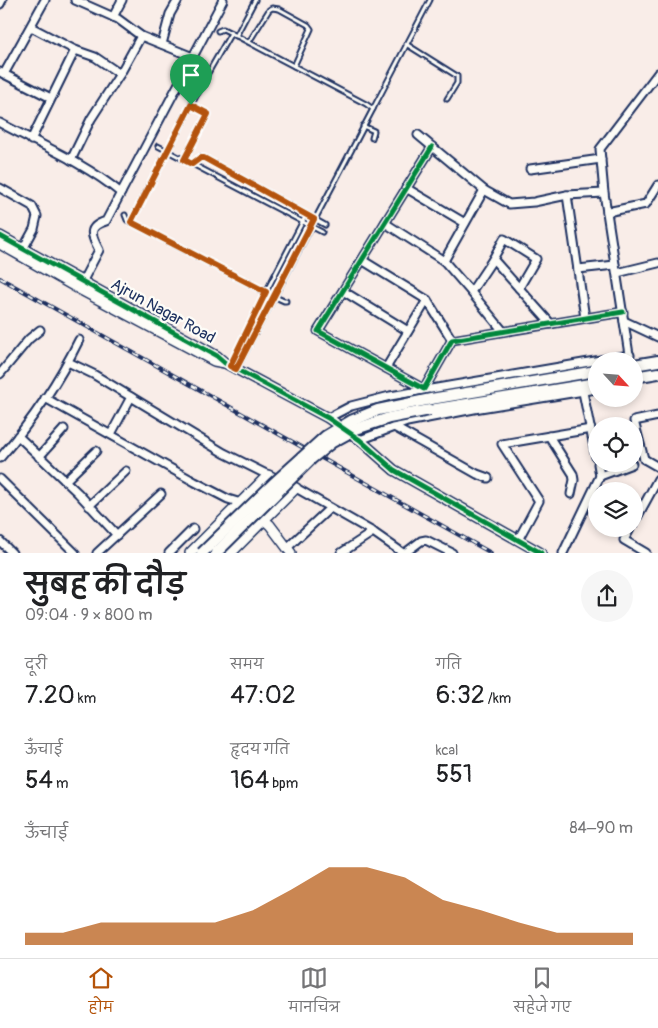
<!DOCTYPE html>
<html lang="hi">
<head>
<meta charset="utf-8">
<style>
	:root { --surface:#fff; --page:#f6f6f6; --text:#202124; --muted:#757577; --line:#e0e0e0; --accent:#b45309 }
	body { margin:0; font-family:Pangolin,"Playpen Sans Deva",sans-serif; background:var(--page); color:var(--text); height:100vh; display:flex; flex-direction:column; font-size:19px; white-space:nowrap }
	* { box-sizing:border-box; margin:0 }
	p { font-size:16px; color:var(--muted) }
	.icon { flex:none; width:28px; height:28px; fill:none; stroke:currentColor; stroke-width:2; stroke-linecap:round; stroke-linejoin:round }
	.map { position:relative; height:553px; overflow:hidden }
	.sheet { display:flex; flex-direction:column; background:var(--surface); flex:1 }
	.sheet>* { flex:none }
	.needle { width:32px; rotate:116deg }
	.tools { position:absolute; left:588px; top:352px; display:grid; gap:10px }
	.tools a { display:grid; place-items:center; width:55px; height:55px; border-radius:50%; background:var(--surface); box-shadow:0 2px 8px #0003; font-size:25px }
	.pin { position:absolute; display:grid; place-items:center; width:42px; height:42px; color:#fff; margin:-51px -21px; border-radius:50% 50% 50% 0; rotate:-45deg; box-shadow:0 0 5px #0007 }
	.pin .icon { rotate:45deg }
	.round { display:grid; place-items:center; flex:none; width:52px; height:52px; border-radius:26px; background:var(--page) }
	.overview { display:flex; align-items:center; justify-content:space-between; height:85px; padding:0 25px }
	h1 { font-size:28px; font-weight:600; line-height:38px }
	.stats { display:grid; grid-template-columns:repeat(3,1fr); gap:8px; height:85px; padding:5px 25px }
	.stats div { display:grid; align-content:center }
	.stats b { font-size:25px; font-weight:600 }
	.stats small { font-size:14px; font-weight:400 }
	.stats p { font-size:14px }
	.chart { height:140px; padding:10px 25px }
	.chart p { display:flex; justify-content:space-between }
	.chart svg { width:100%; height:90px; margin-top:5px; fill:var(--accent); opacity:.7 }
	.dock { display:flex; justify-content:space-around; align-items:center; height:70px; border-top:1px solid var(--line); background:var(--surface); font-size:14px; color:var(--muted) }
	.dock a { display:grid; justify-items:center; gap:2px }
	.dock .current { color:var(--accent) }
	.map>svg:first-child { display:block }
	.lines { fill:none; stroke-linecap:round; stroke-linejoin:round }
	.service-casing { stroke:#1b2f5e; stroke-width:7 }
	.minor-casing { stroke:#1b2f5e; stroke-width:11 }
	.tertiary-casing { stroke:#1b2f5e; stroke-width:12 }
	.primary-casing { stroke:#1b2f5e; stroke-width:14 }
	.service { stroke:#fdfcf7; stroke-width:3 }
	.minor { stroke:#fdfcf7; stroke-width:7 }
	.tertiary { stroke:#fdfcf7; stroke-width:9 }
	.primary { stroke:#fdfcf7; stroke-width:10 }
	.rail-casing { stroke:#1b2f5e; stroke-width:4 }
	.rail { stroke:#fdfcf7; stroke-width:2; stroke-dasharray:5.5; stroke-linecap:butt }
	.primary-bridge-casing { stroke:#1b2f5e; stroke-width:14; stroke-linecap:butt }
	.primary-bridge { stroke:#fdfcf7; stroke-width:10 }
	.cycleway-casing { stroke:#fdfcf7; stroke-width:8 }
	.cycleway { stroke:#00873e; stroke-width:5 }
	.route-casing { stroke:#fff; stroke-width:10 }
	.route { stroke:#b45309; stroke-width:6 }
	.labels { text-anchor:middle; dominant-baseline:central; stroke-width:4.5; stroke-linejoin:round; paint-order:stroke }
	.street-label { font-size:16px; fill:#1b2f5e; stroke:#fdfcf7 }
</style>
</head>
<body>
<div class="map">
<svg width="658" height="553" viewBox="0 0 658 553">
	<rect width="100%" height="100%" fill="#f9ede8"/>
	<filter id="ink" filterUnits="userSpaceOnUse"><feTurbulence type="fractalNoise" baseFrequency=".02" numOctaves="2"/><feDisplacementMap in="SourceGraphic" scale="10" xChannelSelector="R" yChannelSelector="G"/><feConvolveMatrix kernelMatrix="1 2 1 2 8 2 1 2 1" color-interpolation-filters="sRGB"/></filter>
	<g filter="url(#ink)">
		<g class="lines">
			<defs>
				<g id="service">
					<path d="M218,31L223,29L231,33L366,104L373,109L237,368"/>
					<path d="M236,36L255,0"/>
					<path d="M249,42L269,10L272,8L279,9L308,25L311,29L294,66"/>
					<path d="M406,44L457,76V83L447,99"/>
					<path d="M188,88L198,93"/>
					<path d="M373,109L430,0"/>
					<path d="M363,126L374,131L372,138"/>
					<path d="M158,146L322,232"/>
					<path d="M184,160L208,114L191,105"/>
					<path d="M192,164L200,158H204L325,225"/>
					<path d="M125,215L127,220L131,222L273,296L284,301H286"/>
					<path d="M131,222L208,73L231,33"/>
					<path d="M231,365L266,292L306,215"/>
				</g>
				<g id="minor">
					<path d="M75,0L118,19L141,36L193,57"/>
					<path d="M0,4L2,0"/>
					<path d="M113,17L122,0"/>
					<path d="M31,27L75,50L95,57L120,74"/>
					<path d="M162,44L170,14L178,0"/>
					<path d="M0,72L51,98"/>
					<path d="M4,74L45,0"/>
					<path d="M0,123C41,145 85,163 121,193"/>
					<path d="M418,135L484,190L509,204L534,202L567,195L604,193"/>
					<path d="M31,140L75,50"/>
					<path d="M432,147L318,331L424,389L452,340L623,312"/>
					<path d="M71,160L91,119L120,74L141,36"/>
					<path d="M530,169L601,159"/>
					<path d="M0,188L32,206L37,216L34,229L23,249"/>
					<path d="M406,188L465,223"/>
					<path d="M567,195L585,318"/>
					<path d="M607,212L646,204L658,185"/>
					<path d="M385,223L444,261L471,292"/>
					<path d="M493,259L504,239L536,259L519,288"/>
					<path d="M362,260L427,300L452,340"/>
					<path d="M444,261L484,190"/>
					<path d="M578,269L615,265"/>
					<path d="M617,273L658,263"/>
					<path d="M80,286L99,250C91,235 87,227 106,221L223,0"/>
					<path d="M343,291L408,331"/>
					<path d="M624,321L658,337"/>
					<path d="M503,331L471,292L493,259L551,324"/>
					<path d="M630,361L604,193L600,149L658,73"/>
					<path d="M68,362L93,374L224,453L268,475"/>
					<path d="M386,368L427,300"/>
					<path d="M0,374L29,339L40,330"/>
					<path d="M583,392L596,457"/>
					<path d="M45,398L195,482L228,499L241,503"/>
					<path d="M328,418L351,406L390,396L630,355"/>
					<path d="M394,427L477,474L488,478"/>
					<path d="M111,434L131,397"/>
					<path d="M18,436L78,493L117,535"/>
					<path d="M549,436L573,474L574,480L571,494"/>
					<path d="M360,440L407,422L474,409L596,389"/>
					<path d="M39,457L64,429"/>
					<path d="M0,458C31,422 58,383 79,340"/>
					<path d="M644,459L634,421L658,416"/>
					<path d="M644,459L658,467"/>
					<path d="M600,476L632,464"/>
					<path d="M0,479L75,553"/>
					<path d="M65,481L96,451"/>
					<path d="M296,488L373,532L403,553"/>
					<path d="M89,506L126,471"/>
					<path d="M634,523L658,479"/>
					<path d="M630,529L624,540L646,553"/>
					<path d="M518,540L539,501L502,444L591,429"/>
					<path d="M0,541L12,553"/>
					<path d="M287,548L330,508"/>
					<path d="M97,553L161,494"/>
					<path d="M169,553L193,529"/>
					<path d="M341,553L373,532"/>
					<path d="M405,553L421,541L426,540L452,553"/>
					<path d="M563,553L600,476L598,464"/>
				</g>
				<g id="tertiary">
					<path d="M0,236L217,356L225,363L328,418L360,440L394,470L541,553"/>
					<path d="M0,244L79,289L214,361L225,363"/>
					<path d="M262,518L270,525L291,553"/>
					<path d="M190,553L268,475L296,488L231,553"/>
				</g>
				<g id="primary">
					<path d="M634,365L658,361"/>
					<path d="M634,377L658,373"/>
					<path d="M431,399L596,371"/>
					<path d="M430,410L596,383"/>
				</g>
			</defs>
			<!-- service casing -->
			<use href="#service" class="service-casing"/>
			<!-- minor casing -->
			<use href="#minor" class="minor-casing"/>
			<!-- tertiary casing -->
			<use href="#tertiary" class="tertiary-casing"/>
			<!-- primary casing -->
			<use href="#primary" class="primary-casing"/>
			<!-- service -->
			<use href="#service" class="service"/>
			<!-- minor -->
			<use href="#minor" class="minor"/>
			<!-- tertiary -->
			<use href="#tertiary" class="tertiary"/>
			<!-- primary -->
			<use href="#primary" class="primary"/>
			<defs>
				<path id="rail" d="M0,278L491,553"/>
			</defs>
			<!-- rail casing -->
			<use href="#rail" class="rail-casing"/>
			<!-- rail -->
			<use href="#rail" class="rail"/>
			<defs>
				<g id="primary-bridge">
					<path d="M202,553L273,484L326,436L351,421L378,410L431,399"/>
					<path d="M216,553L312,458L332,442L356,429L389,418L430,410"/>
				</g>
			</defs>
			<!-- primary-bridge casing -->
			<use href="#primary-bridge" class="primary-bridge-casing"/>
			<!-- primary-bridge -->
			<use href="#primary-bridge" class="primary-bridge"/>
			<defs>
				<g id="cycleway">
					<path d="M432,147L318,331L424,389L452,340L623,312"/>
					<path d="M0,236L217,356L225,363L328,418L360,440L394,470L541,553"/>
				</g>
			</defs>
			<!-- cycleway casing -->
			<use href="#cycleway" class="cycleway-casing"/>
			<!-- cycleway -->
			<use href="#cycleway" class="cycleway"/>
		</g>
	</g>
	<g class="lines" filter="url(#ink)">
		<defs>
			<path id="route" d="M191,105L208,114L184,160L192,164L200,158H204L314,219L236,369L230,366L266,292L131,222Z"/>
		</defs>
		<!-- route casing -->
		<use href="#route" class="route-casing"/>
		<!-- route -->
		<use href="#route" class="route"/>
	</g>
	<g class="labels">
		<!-- street labels -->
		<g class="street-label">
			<text transform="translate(163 311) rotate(29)">Ajrun Nagar Road</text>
		</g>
	</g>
</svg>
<div class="tools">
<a><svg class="needle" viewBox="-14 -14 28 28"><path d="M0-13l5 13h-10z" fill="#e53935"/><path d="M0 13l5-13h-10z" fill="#757577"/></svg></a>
<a><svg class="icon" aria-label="locate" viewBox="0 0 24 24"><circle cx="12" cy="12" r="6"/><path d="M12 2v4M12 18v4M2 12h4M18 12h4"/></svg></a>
<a><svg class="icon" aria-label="layers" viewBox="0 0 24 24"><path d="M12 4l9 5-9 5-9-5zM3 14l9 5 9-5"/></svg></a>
</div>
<div class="pin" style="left:191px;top:105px;background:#1e9e55"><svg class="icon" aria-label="arrive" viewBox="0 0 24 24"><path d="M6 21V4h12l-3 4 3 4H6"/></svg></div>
</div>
<section class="sheet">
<div class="overview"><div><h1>सुबह की दौड़</h1><p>09:04 · 9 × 800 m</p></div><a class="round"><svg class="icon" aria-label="share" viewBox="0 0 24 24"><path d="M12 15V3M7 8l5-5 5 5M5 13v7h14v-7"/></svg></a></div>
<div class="stats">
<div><p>दूरी</p><b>7.20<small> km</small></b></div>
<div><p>समय</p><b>47:02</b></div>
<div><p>गति</p><b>6:32<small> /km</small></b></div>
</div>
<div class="stats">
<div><p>ऊँचाई</p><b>54<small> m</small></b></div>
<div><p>हृदय गति</p><b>164<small> bpm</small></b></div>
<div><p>kcal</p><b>551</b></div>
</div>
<div class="chart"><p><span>ऊँचाई</span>84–90 m</p>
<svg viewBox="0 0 160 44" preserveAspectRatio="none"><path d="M0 44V38L10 38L20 33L30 33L40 33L50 33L60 27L70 17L80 6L90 6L100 11L110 22L120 27L130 33L140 38L150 38L160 38V44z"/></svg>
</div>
</section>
<nav class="dock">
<a class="current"><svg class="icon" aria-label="home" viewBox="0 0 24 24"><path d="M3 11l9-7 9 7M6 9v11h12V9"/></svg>होम</a>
<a><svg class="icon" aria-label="map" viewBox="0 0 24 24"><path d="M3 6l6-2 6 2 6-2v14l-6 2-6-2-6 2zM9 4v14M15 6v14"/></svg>मानचित्र</a>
<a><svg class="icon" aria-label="saved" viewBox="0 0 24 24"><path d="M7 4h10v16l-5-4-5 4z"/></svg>सहेजे गए</a>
</nav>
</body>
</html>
